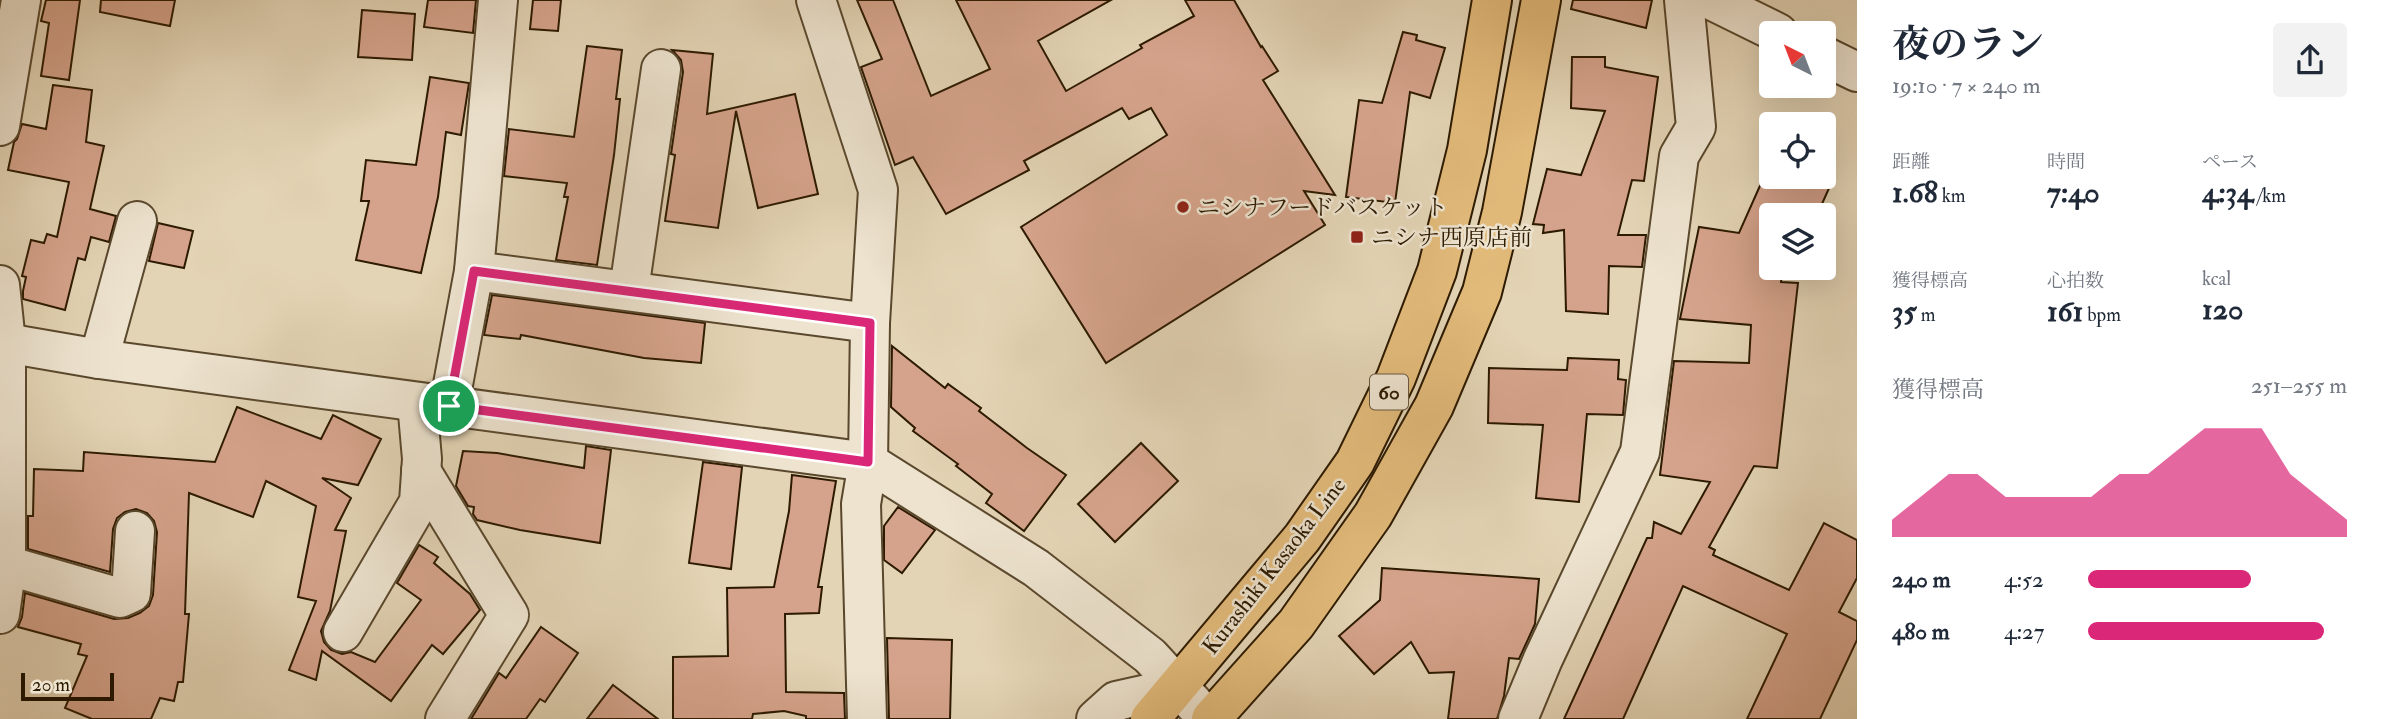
<!DOCTYPE html>
<html lang="ja">
<head>
<meta charset="utf-8">
<style>
	:root { --surface:#fff; --page:#f2f2f3; --text:#1f2937; --muted:#747a83; --accent:#db2777 }
	body { margin:0; font-family:"IM FELL Double Pica","Noto Serif JP",serif; background:var(--page); color:var(--text); height:100vh; display:flex; flex-direction:column; font-size:26px; white-space:nowrap }
	* { box-sizing:border-box; margin:0 }
	p { font-size:23px; color:var(--muted) }
	.icon { flex:none; width:38px; height:38px; fill:none; stroke:currentColor; stroke-width:2; stroke-linecap:round; stroke-linejoin:round }
	.map { position:relative; flex:1; overflow:hidden }
	.sheet { display:flex; flex-direction:column; background:var(--surface); width:525px }
	.sheet>* { flex:none }
	.needle { width:46px; rotate:318deg }
	.controls { position:absolute; left:1759px; top:21px; display:grid; gap:14px }
	.controls a { display:grid; place-items:center; width:77px; height:77px; border-radius:7px; background:var(--surface); box-shadow:0 7px 28px #0002; font-size:35px }
	.scale { position:absolute; left:21px; bottom:18px; width:93px; box-sizing:border-box; padding-left:7px; border:4px solid #2d1a00; border-top:0; font-size:19px; line-height:24px; white-space:nowrap; color:#2d1a00; -webkit-text-stroke:5px #ede3cf; paint-order:stroke }
	.pin { position:absolute; display:grid; place-items:center; width:60px; height:60px; color:#fff; margin:-30px; border:4px solid #fff; border-radius:50%; box-shadow:0 2px 7px #0007 }
	.round { display:grid; place-items:center; flex:none; width:74px; height:74px; border-radius:7px; background:var(--page) }
	.head { display:flex; align-items:center; justify-content:space-between; height:119px; padding:0 35px }
	h1 { font-size:38px; font-weight:700; line-height:52px }
	.figures { display:grid; grid-template-columns:repeat(3,1fr); gap:10px; height:119px; padding:7px 35px }
	.figures div { display:grid; align-content:center }
	.figures b { font-size:30px; font-weight:700 }
	.figures small { font-size:19px; font-weight:400 }
	.figures p { font-size:19px }
	.chart { height:196px; padding:14px 35px }
	.chart p { display:flex; justify-content:space-between }
	.chart svg { width:100%; height:126px; margin-top:7px; fill:var(--accent); opacity:.7 }
	ul { padding:0 35px; list-style:none; font-size:23px }
	li { display:grid; grid-template-columns:112px 84px 1fr; align-items:center; height:52px }
	li i { height:18px; border-radius:9px; background:var(--accent) }
	main { display:flex; flex:1; min-height:0 }
	.map>svg:first-child { display:block }
	.building { fill:#d5a38b; stroke:#2d1a00; stroke-width:2 }
	.lines { fill:none; stroke-linecap:round; stroke-linejoin:round }
	.minor-casing { stroke:#5a482d; stroke-width:42 }
	.major-casing { stroke:#2d1a00; stroke-width:42 }
	.minor { stroke:#ede3cf; stroke-width:38 }
	.major { stroke:#e2ba7a; stroke-width:38 }
	.route-casing { stroke:#fff; stroke-width:14 }
	.route { stroke:#db2777; stroke-width:9 }
	.poi-dot { fill:#8f2418; stroke:#ede3cf; stroke-width:2.5 }
	.labels { text-anchor:middle; dominant-baseline:central; stroke-width:5; stroke-linejoin:round; paint-order:stroke }
	.shield { fill:#ede3cf; stroke:#67563e; stroke-width:2 }
	.shield-label { font-size:21px; font-weight:bold; fill:#2d1a00 }
	.poi-label { font-size:23px; fill:#2d1a00; stroke:#ede3cf; text-anchor:start }
	.street-label { font-size:23px; fill:#2d1a00; stroke:#ede3cf }
</style>
</head>
<body>
<main>
<div class="map">
<svg width="1857" height="719" viewBox="0 0 1857 719">
	<rect width="100%" height="100%" fill="#e3d4b5"/>
	<filter id="stains"><feTurbulence type="fractalNoise" baseFrequency=".00286" numOctaves="4"/><feColorMatrix values="0 0 0 0 .2 0 0 0 0 .09 0 0 0 0 .02 0 0 0 .5 -.17"/></filter>
	<radialGradient id="worn" r=".72"><stop offset=".6" stop-color="#630" stop-opacity="0"/><stop offset="1" stop-color="#630" stop-opacity=".3"/></radialGradient>
	<!-- building -->
	<g class="building">
		<path d="M46,0H80L69,80L41,76L49,23L41,21Z"/>
		<path d="M101,0H175L170,26L100,12Z"/>
		<path d="M428,0H476L473,33L424,27Z"/>
		<path d="M533,0H561L558,31L530,29Z"/>
		<path d="M857,0H893L931,96L990,69L956,0H1111L1038,41L1066,91L1142,48L1140,45L1194,16L1185,0H1234L1261,47L1262,46L1278,71L1263,80L1335,195L1304,191L1325,225L1106,363L1021,227L1167,135L1151,108L1129,119L1122,108L1024,161L1029,170L946,214L913,157L895,165L861,67L882,59Z"/>
		<path d="M1573,0H1652L1646,28L1571,9Z"/>
		<path d="M362,10L415,14L412,60L358,57Z"/>
		<path d="M1403,32L1417,35L1416,40L1445,48L1430,98L1410,92L1395,203L1346,197L1359,100L1382,103Z"/>
		<path d="M587,46L622,50L616,99H620L614,155L597,265L556,260L568,197H564L567,183L504,176L509,129L574,137Z"/>
		<path d="M672,50L713,54L707,114L795,94L818,194L758,208L736,111L718,228L665,221L675,155L671,154L683,72L681,60Z"/>
		<path d="M1572,57H1605V67L1658,77L1644,181L1632,180L1618,235H1646L1642,267L1609,266L1608,314L1566,311L1564,230L1543,233L1544,225L1533,224L1547,169L1581,175L1605,111L1571,108Z"/>
		<path d="M430,77L469,83L461,135L446,132L438,197L421,273L356,260L369,201H361L366,160L416,165Z"/>
		<path d="M53,85L92,90L86,142L104,146L90,209L116,216L109,242L91,237L85,260L78,258L65,310L23,299V291L26,277L22,276L31,240L44,243L47,234L57,237L69,182L8,170L14,142L17,139L22,124L46,129Z"/>
		<path d="M1771,161V177H1808L1830,186L1817,215H1771V268H1783L1781,282L1798,283L1777,468L1754,466L1709,547L1715,550L1713,555L1789,590L1824,523L1857,540V578L1839,612L1857,621V640L1820,719H1747L1787,634L1683,586L1623,719H1564L1647,538H1652L1654,522L1681,534L1710,482L1660,475L1674,361L1749,363L1751,325L1680,319L1699,227L1739,233Z"/>
		<path d="M158,223L193,231L184,268L149,261Z"/>
		<path d="M492,295L705,323L701,363L644,358L521,335L520,339L484,335Z"/>
		<path d="M892,346L945,388L948,384L981,408L979,411L1027,448L1066,475L1024,531L986,503L992,494L956,466L958,464L913,431L915,428L891,407Z"/>
		<path d="M1568,358L1619,360L1618,379L1626,380L1623,415L1587,414L1579,502L1536,498L1543,425L1488,423L1489,368L1567,370Z"/>
		<path d="M237,407L321,439L333,415L381,439L358,485L322,478L351,498L335,530L346,531L330,611L321,631L324,642L331,650L342,654L351,652L375,662L421,600L397,583L419,545L438,557L434,563L470,594L480,610L443,654L432,645L391,701L322,651L316,680L289,670L316,601L298,597L316,506L266,481L253,517L189,493L185,614H189L183,682H178L174,701L160,698L151,719H92L65,708L87,656L78,654L81,644L18,627L22,617L25,593L114,619L128,618L140,613L149,606L153,595L157,532L154,521L147,513L136,509L125,512L117,518L113,529L110,572L28,549V516H33L34,469L83,471L84,452L215,462Z"/>
		<path d="M1141,443L1178,481L1115,542L1078,504Z"/>
		<path d="M586,446L611,450L600,543L520,530L477,520L473,514L474,507L468,506L456,486L463,451L497,453L584,468Z"/>
		<path d="M703,462L742,467L731,569L689,563Z"/>
		<path d="M792,475L836,481L818,587H822L819,613L785,614L786,692L844,693L845,719H806V716L784,711L753,714L752,719H673V657L728,656L727,588L774,587L789,511Z"/>
		<path d="M898,507L935,530L902,573L884,560V526Z"/>
		<path d="M1382,568L1539,579L1535,624L1519,659L1509,658L1504,696L1497,719H1448L1454,672L1429,673L1411,642L1374,674L1339,636L1380,600Z"/>
		<path d="M541,627L578,653L545,702L540,699L526,719H471L499,673L506,678Z"/>
		<path d="M887,638L952,640L950,719H889Z"/>
		<path d="M613,685L658,719H587Z"/>
	</g>
	<g class="lines">
		<defs>
			<g id="minor">
				<path d="M816,0L878,190L870,323L868,462L861,504L867,719"/>
				<path d="M1711,0L1778,33"/>
				<path d="M1824,56L1857,72"/>
				<path d="M0,126L21,0"/>
				<path d="M474,271L870,323"/>
				<path d="M0,285L6,343V571L0,614"/>
				<path d="M629,290L661,69"/>
				<path d="M0,342L99,359L868,462L1036,568L1150,656L1208,719"/>
				<path d="M99,359L137,221"/>
				<path d="M449,406L474,271L498,0"/>
				<path d="M421,471L509,615L445,719"/>
				<path d="M6,565L120,598L131,593L135,531"/>
				<path d="M343,632L419,502L422,459L417,402"/>
				<path d="M1096,719L1116,701L1179,687"/>
				<path d="M1518,719L1543,659L1640,452L1679,156L1696,127L1684,0"/>
			</g>
			<g id="major">
				<path d="M1150,719L1302,538L1355,462L1396,378L1437,271L1467,150L1492,0"/>
				<path d="M1211,719L1296,624L1373,515L1434,406L1482,292L1502,212L1541,0"/>
			</g>
		</defs>
		<!-- minor casing -->
		<use href="#minor" class="minor-casing"/>
		<!-- major casing -->
		<use href="#major" class="major-casing"/>
		<!-- minor -->
		<use href="#minor" class="minor"/>
		<!-- major -->
		<use href="#major" class="major"/>
	</g>
	<g class="lines">
		<defs>
			<path id="route" d="M474,271L870,323L868,462L449,406Z"/>
		</defs>
		<!-- route casing -->
		<use href="#route" class="route-casing"/>
		<!-- route -->
		<use href="#route" class="route"/>
	</g>
	<!-- markers -->
	<g class="poi-dot">
		<circle cx="1183" cy="207" r="7"/>
		<rect x="1350" y="230" width="14" height="14" rx="3.5"/>
	</g>
	<g class="labels">
		<!-- shield labels -->
		<rect class="shield" x="1370" y="374.5" width="38" height="35" rx="5"/>
		<g class="shield-label">
			<text x="1389" y="392">60</text>
		</g>
		<!-- poi labels -->
		<g class="poi-label">
			<text x="1197" y="207">ニシナフードバスケット</text>
			<text x="1371" y="237">ニシナ西原店前</text>
		</g>
		<!-- street labels -->
		<g class="street-label">
			<text transform="translate(1274 566) rotate(-52)">Kurashiki Kasaoka Line</text>
		</g>
	</g>
	<rect width="100%" height="100%" filter="url(#stains)"/>
	<rect width="100%" height="100%" fill="url(#worn)"/>
</svg>
<div class="controls">
<a><svg class="needle" viewBox="-14 -14 28 28"><path d="M0-13l5 13h-10z" fill="#e53935"/><path d="M0 13l5-13h-10z" fill="#747a83"/></svg></a>
<a><svg class="icon" aria-label="locate" viewBox="0 0 24 24"><circle cx="12" cy="12" r="6"/><path d="M12 2v4M12 18v4M2 12h4M18 12h4"/></svg></a>
<a><svg class="icon" aria-label="layers" viewBox="0 0 24 24"><path d="M12 4l9 5-9 5-9-5zM3 14l9 5 9-5"/></svg></a>
</div>
<div class="scale">20 m</div>
<div class="pin" style="left:449px;top:406px;background:#1e9e55"><svg class="icon" aria-label="arrive" viewBox="0 0 24 24"><path d="M6 21V4h12l-3 4 3 4H6"/></svg></div>
</div>
<section class="sheet">
<div class="head"><div><h1>夜のラン</h1><p>19:10 · 7 × 240 m</p></div><a class="round"><svg class="icon" aria-label="share" viewBox="0 0 24 24"><path d="M12 15V3M7 8l5-5 5 5M5 13v7h14v-7"/></svg></a></div>
<div class="figures">
<div><p>距離</p><b>1.68<small> km</small></b></div>
<div><p>時間</p><b>7:40</b></div>
<div><p>ペース</p><b>4:34<small> /km</small></b></div>
</div>
<div class="figures">
<div><p>獲得標高</p><b>35<small> m</small></b></div>
<div><p>心拍数</p><b>161<small> bpm</small></b></div>
<div><p>kcal</p><b>120</b></div>
</div>
<div class="chart"><p><span>獲得標高</span>251–255 m</p>
<svg viewBox="0 0 160 44" preserveAspectRatio="none"><path d="M0 44V38L10 30L20 22L30 22L40 30L50 30L60 30L70 30L80 22L90 22L100 14L110 6L120 6L130 6L140 22L150 30L160 38V44z"/></svg>
</div>
<ul>
<li><b>240 m</b>4:52<i style="width:63%"></i></li>
<li><b>480 m</b>4:27<i style="width:91%"></i></li>
</ul>
</section>
</main>
</body>
</html>
